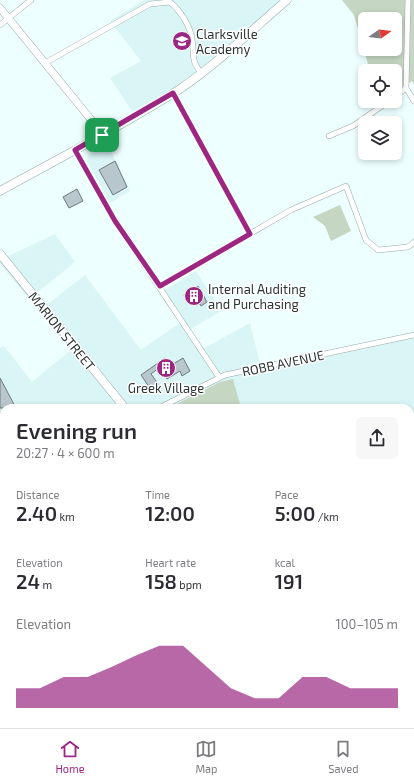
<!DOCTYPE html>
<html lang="en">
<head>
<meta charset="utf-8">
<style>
	:root { --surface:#fff; --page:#f7f7f7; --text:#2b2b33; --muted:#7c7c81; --line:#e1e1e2; --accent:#9b2782 }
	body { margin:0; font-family:"Exo 2",sans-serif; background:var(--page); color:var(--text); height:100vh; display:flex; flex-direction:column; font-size:15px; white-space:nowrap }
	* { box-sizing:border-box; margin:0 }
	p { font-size:13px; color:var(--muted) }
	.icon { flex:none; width:22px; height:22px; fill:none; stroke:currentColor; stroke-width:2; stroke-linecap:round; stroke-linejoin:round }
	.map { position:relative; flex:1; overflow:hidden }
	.details { position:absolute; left:0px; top:404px; width:414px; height:324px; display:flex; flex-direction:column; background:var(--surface); border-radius:12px 12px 0 0; box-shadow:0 2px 6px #0003 }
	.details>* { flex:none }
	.needle { width:26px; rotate:76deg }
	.buttons { position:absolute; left:358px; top:12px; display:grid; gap:8px }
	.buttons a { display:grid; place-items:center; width:44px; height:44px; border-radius:6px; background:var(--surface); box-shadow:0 2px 6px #0003; font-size:20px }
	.pin { position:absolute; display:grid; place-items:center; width:34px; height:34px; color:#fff; margin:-17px; border-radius:8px; box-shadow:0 2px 6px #0006 }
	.round { display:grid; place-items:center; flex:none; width:42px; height:42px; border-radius:6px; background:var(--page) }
	.overview { display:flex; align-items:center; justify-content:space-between; height:68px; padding:0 16px }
	h1 { font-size:22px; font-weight:600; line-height:30px }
	.stats { display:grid; grid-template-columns:repeat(3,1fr); gap:6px; height:68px; padding:4px 16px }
	.stats div { display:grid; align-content:center }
	.stats b { font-size:20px; font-weight:600 }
	.stats small { font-size:11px; font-weight:400 }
	.stats p { font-size:11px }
	.chart { height:112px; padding:8px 16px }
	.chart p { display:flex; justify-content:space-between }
	.chart svg { width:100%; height:72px; margin-top:4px; fill:var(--accent); opacity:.7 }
	.menu { display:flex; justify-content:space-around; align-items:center; height:56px; border-top:1px solid var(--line); background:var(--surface); font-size:11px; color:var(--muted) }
	.menu a { display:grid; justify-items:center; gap:2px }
	.menu .selected { color:var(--accent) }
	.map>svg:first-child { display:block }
	.built { fill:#daf5f5; fill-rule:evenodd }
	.green { fill:#c5d7c2; fill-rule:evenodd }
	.building { fill:#b8c6cd; stroke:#6e7b81 }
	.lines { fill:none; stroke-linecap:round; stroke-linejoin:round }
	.minor-casing { stroke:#99a9a9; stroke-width:6 }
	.secondary-casing { stroke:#99a9a9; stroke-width:8 }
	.primary-casing { stroke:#99a9a9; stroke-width:9 }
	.minor { stroke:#fff; stroke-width:5 }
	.secondary { stroke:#fff; stroke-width:7 }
	.primary { stroke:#fff; stroke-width:8 }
	.route-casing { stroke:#fff; stroke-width:8 }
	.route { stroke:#9b2782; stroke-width:5 }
	.labels { text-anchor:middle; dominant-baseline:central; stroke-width:3; stroke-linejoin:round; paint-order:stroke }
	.poi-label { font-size:13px; fill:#2e3434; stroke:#fff; text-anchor:start }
	.street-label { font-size:13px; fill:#2e3434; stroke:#fff }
</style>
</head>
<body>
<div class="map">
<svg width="414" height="728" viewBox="0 0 414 728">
	<rect width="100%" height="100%" fill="#edffff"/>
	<!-- built -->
	<g class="built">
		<path d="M144,0H287L201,73L134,114L110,78L141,61L110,21Z"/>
		<path d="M108,145L130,191L110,203L87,161L88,155Z"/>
		<path d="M55,234L75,262L38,292L48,304L85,275L141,350L180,323L159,294L196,271L221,311L186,332L199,351L250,323L261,368L414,337V728H0V348L4,346L32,382L71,350L0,264V260ZM4,408H410V724H4Z"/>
	</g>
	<!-- green -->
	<g class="green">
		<path d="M342,0H414V85L412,81L395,93V71H370L354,15ZM365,19H395V49H365Z"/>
		<path d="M340,205L351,231L331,241L325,226L313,217Z"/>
		<path d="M233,379L241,408H169L220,382Z"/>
		<path d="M410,710L411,711L410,718H414V728H336L347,727V724H410Z"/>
	</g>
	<!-- building -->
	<g class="building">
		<path d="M115,161L127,187L113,195L99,170Z"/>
		<path d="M77,189L83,201L69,208L63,197Z"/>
		<path d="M198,286L207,302L201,306L196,298L188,302L184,295Z"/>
		<path d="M165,358L170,366L183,358L190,371L182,376L180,371L167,379L160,367L151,374L159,385L151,390L141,375Z"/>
		<path d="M0,378L16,408H0Z"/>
	</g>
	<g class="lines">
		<defs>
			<g id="minor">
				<path d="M408,0L406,88L414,101"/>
				<path d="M0,25L31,0"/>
				<path d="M45,63L150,4L170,2C180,10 191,27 192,40C195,57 190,58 201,73"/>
				<path d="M173,93L250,234"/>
				<path d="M395,97L406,88"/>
				<path d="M329,136L353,126L389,101"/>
				<path d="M75,150L115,221L219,377"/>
				<path d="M160,286L291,210L346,186L366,240L378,250L408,247L414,242"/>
				<path d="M159,408L225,375L414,335"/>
				<path d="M410,539L414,538"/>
				<path d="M0,593L4,590"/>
			</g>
			<path id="secondary" d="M0,8L93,122L102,135"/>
			<g id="primary">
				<path d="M0,191C60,158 122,126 180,89C218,63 252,30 287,0"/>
				<path d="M0,254L125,408"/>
				<path d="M281,724L282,728"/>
			</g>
		</defs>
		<!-- minor casing -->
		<use href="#minor" class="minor-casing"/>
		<!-- secondary casing -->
		<use href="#secondary" class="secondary-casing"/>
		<!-- primary casing -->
		<use href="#primary" class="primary-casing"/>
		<!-- minor -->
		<use href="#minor" class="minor"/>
		<!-- secondary -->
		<use href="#secondary" class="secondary"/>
		<!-- primary -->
		<use href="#primary" class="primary"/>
	</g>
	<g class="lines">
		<defs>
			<path id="route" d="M173,93L250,234L160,286L115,221L75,150Z"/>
		</defs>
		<!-- route casing -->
		<use href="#route" class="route-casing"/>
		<!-- route -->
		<use href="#route" class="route"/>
	</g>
	<!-- icons -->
	<defs>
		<symbol id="school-disc" viewBox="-11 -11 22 22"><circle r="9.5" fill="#9b2782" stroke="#fff"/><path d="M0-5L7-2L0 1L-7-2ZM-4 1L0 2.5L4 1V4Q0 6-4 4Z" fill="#fff"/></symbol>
		<symbol id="building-disc" viewBox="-11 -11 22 22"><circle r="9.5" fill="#9b2782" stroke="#fff"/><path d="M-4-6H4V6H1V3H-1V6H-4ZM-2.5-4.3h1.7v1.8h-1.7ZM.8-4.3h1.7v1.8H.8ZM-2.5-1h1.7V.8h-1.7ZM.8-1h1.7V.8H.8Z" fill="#fff"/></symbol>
	</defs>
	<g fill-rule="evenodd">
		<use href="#school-disc" x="171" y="30" width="22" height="22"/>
		<use href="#building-disc" x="183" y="285" width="22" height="22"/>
		<use href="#building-disc" x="155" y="357" width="22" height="22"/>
	</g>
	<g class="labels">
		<!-- poi labels -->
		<g class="poi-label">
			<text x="196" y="34">Clarksville<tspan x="196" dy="15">Academy</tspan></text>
			<text x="208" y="289">Internal Auditing<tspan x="208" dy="15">and Purchasing</tspan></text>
			<text x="166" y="388" text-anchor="middle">Greek Village</text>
		</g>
		<!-- street labels -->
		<g class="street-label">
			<text transform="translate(62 331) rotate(51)">MARION STREET</text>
			<text transform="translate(283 363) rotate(-12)">ROBB AVENUE</text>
		</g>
	</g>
</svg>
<div class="buttons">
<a><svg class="needle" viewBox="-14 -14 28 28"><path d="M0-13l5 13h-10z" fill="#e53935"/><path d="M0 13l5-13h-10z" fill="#7c7c81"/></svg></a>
<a><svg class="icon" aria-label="locate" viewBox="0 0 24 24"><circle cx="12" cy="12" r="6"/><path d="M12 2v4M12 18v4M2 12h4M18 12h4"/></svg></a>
<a><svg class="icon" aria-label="layers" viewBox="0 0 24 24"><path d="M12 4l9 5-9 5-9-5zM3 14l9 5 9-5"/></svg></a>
</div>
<div class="pin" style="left:102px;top:135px;background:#1e9e55"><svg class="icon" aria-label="arrive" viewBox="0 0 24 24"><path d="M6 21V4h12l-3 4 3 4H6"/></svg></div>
<section class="details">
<div class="overview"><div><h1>Evening run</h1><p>20:27 · 4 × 600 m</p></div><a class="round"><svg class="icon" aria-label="share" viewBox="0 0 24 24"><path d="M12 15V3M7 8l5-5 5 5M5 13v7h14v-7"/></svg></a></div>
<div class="stats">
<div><p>Distance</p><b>2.40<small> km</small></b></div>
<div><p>Time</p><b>12:00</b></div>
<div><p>Pace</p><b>5:00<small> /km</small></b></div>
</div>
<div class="stats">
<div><p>Elevation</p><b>24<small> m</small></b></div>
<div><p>Heart rate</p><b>158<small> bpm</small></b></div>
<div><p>kcal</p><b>191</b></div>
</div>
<div class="chart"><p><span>Elevation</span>100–105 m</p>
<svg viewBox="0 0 160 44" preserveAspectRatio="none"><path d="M0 44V32L10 32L20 25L30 25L40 19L50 12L60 6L70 6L80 19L90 32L100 38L110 38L120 25L130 25L140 32L150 32L160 32V44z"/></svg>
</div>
</section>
</div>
<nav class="menu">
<a class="selected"><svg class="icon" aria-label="home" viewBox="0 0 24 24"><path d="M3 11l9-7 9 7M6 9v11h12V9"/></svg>Home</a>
<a><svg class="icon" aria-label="map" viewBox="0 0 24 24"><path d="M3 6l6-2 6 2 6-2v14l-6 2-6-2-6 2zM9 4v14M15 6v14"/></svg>Map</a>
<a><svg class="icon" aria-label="saved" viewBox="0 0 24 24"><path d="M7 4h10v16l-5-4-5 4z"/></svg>Saved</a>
</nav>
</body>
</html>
